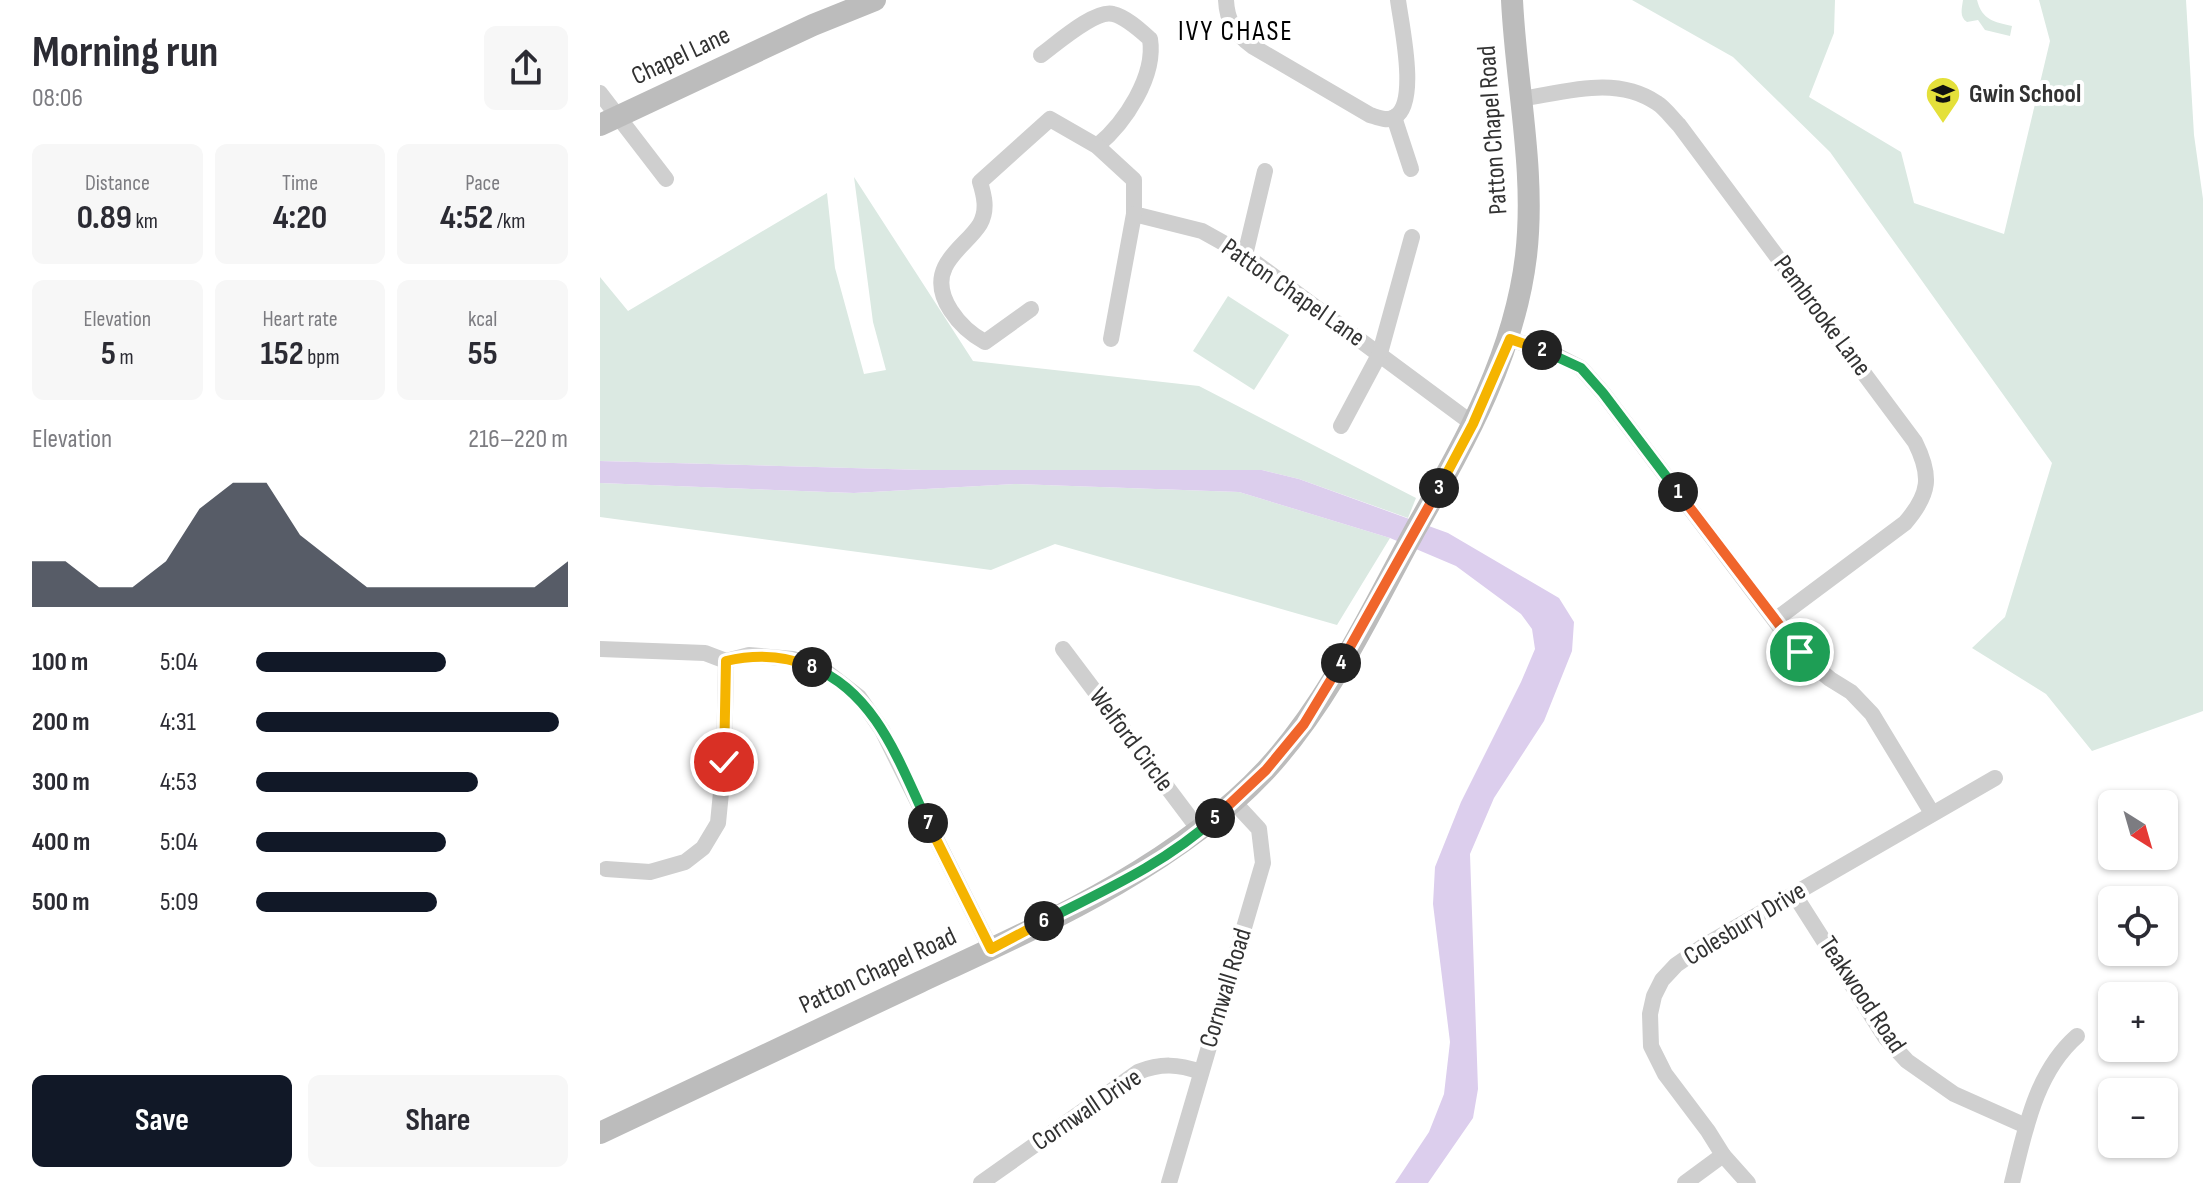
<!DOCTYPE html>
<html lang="en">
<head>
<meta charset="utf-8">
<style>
	:root { --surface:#fff; --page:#f7f7f7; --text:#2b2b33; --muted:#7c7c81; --accent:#111827 }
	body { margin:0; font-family:"Sofia Sans Condensed",sans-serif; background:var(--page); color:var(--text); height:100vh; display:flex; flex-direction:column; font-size:30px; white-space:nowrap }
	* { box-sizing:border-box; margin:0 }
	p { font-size:26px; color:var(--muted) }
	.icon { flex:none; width:44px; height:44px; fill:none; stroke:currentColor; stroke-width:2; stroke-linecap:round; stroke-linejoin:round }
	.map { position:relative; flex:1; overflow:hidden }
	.sheet { display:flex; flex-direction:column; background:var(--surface); width:600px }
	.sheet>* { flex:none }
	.needle { width:52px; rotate:143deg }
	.tools { position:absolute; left:1498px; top:790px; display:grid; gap:16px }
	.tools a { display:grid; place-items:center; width:80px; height:80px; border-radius:12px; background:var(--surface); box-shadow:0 2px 6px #0004; font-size:40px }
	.pin { position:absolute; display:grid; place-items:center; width:68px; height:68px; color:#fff; margin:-34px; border:4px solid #fff; border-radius:50%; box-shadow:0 2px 8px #0007 }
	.km { position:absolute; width:40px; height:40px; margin:-20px; border-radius:50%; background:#222; color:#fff; font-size:22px; line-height:40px; text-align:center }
	.round { display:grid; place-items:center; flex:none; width:84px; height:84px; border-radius:12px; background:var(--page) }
	.head { display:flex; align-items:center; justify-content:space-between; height:136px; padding:0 32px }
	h1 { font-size:44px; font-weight:700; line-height:60px }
	.metrics { display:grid; grid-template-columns:repeat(3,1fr); gap:12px; height:136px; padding:8px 32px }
	.metrics div { display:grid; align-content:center; border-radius:12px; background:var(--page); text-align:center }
	.metrics b { font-size:34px; font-weight:700 }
	.metrics small { font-size:22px; font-weight:400 }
	.metrics p { font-size:22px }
	.chart { height:224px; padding:16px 32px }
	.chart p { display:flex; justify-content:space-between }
	.chart svg { width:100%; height:144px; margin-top:8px; fill:var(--accent); opacity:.7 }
	.action { display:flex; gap:16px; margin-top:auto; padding:16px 32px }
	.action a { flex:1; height:92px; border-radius:12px; background:var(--accent); color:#fff; font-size:32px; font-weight:700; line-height:92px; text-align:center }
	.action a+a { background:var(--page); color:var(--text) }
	ul { padding:0 32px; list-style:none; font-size:26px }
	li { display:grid; grid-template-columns:128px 96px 1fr; align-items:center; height:60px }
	li i { height:20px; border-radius:10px; background:var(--accent) }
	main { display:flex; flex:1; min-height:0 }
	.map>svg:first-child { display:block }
	.green { fill:#dbe9e2 }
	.water { fill:#dcceed }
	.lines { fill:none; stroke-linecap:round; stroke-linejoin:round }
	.street { stroke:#cfcfcf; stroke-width:16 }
	.secondary { stroke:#bcbcbc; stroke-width:22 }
	.split-1-casing { stroke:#fff; stroke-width:16 }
	.split-2-casing { stroke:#fff; stroke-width:16 }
	.split-3-casing { stroke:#fff; stroke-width:16 }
	.split-4-casing { stroke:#fff; stroke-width:16 }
	.split-5-casing { stroke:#fff; stroke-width:16 }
	.split-6-casing { stroke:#fff; stroke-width:16 }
	.split-7-casing { stroke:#fff; stroke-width:16 }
	.split-8-casing { stroke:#fff; stroke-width:16 }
	.split-9-casing { stroke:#fff; stroke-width:16 }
	.split-1 { stroke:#f0652b; stroke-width:10 }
	.split-2 { stroke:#22a559; stroke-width:10 }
	.split-3 { stroke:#f5b400; stroke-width:10 }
	.split-4 { stroke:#f0652b; stroke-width:10 }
	.split-5 { stroke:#f0652b; stroke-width:10 }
	.split-6 { stroke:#22a559; stroke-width:10 }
	.split-7 { stroke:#f5b400; stroke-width:10 }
	.split-8 { stroke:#22a559; stroke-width:10 }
	.split-9 { stroke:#f5b400; stroke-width:10 }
	.labels { text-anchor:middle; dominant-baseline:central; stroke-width:8; stroke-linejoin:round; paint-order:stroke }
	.street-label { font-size:26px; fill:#323232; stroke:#fff }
	.poi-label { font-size:26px; font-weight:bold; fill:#323232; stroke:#fff; text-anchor:start }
	.neighbourhood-label { font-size:28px; letter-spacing:2px; fill:#000; stroke:#fff }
</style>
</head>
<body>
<main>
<section class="sheet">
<div class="head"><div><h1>Morning run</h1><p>08:06</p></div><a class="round"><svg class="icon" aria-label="share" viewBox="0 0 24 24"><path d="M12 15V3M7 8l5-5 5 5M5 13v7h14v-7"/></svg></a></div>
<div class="metrics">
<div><p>Distance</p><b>0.89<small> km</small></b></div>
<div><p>Time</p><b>4:20</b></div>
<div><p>Pace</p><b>4:52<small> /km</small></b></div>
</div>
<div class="metrics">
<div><p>Elevation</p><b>5<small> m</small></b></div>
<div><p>Heart rate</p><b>152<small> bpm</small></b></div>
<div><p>kcal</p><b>55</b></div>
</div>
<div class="chart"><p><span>Elevation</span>216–220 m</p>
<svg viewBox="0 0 160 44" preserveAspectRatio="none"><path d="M0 44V30L10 30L20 38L30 38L40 30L50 14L60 6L70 6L80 22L90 30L100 38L110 38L120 38L130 38L140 38L150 38L160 30V44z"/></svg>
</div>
<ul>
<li><b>100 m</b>5:04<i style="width:61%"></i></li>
<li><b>200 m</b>4:31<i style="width:97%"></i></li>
<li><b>300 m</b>4:53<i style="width:71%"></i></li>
<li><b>400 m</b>5:04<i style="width:61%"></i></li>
<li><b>500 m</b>5:09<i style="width:58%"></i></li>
</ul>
<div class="action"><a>Save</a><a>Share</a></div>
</section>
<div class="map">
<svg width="1603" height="1183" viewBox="0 0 1603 1183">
	<rect width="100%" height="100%" fill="#fff"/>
	<!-- green -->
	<g class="green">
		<path d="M1032,0H1235L1234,33L1209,97L1301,152L1314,203L1404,234L1450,41L1439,0H1586L1594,135L1603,199V711L1492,751L1446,694L1372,648L1405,617L1452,463L1230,152L1133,57Z"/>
		<path d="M1363,0H1377C1382,20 1394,22 1412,26L1410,36L1385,30L1378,20L1367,22C1359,17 1362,8 1363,0Z"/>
		<path d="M254,177L373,361L599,386L816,498L808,518L699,479L662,470H323L0,461V277L28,311L227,193L235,268L264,374L286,370L273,322Z"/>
		<path d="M628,296L689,335L654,390L593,351Z"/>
		<path d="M0,483L254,493L415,484L639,492L790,538L737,625L455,544L391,570L0,517Z"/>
	</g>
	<!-- water -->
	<path class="water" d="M0,461L323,470H662L699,479L848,533L959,598L974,622L972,651L944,721L894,798L870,854L878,1089L873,1118L828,1183H795L829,1132L844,1094L850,1042L833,904L835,867L861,802L921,682L935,649L932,629L921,614L856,566L790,538L639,492L415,484L254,493L0,483Z"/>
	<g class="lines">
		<!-- street -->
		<g class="street">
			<path d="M626,0C627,22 635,33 652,46L770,115C777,117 787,122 795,117C819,103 801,24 798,0"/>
			<path d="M441,55C455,45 495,9 513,14C526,17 540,30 550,39C556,76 525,123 497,146"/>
			<path d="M0,93L66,179"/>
			<path d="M921,99C966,92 1016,75 1057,103C1065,108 1072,118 1079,125L1315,442C1332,476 1330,494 1305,523L1175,620"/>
			<path d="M794,117L811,169"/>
			<path d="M645,255L665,171"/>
			<path d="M431,309L385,342C361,329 331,296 345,267C353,250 371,239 380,224C388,210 384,195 380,182L450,119L497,146L534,180V214L602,231L645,255L873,424"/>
			<path d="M511,339L534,214"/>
			<path d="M910,339L954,354L981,368L1003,393L1192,643L1206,659L1230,679L1251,692L1272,714L1332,813"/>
			<path d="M741,426L780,353L812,237"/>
			<path d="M0,649L105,653L126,661L149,655L193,659L228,673L259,697L282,730L391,949"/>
			<path d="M463,649L600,831"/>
			<path d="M6,869L50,872L85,862L103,848L118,823L124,762L126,661"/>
			<path d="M1194,894L1285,1037L1307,1061L1354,1094L1426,1126"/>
			<path d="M381,1183L538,1072C561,1063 578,1064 601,1072"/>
			<path d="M569,1183L663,863L659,829L633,801"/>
			<path d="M1085,1183L1123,1155"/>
			<path d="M1148,1183L1123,1155L1108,1131L1065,1074L1051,1046L1050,1014L1054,996L1062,980L1076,965L1102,947L1395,778"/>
			<path d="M1412,1183C1425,1131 1435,1073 1477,1036"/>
		</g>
		<!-- secondary -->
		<g class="secondary">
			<path d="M0,125L213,25L275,0"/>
			<path d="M0,1133C107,1082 214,1032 320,982C440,926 576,867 667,769C730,700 771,611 815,530C864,443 914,357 926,256C936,171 916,85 912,0"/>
		</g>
	</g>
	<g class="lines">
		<defs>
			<path id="split-1" d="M1078,492L1200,652"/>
			<path id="split-2" d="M942,350L981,368L1003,393L1078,492"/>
			<path id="split-3" d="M839,488L873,424L910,339L942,350"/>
			<path id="split-4" d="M741,663L839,488"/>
			<path id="split-5" d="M615,818L666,770L704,724L741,663"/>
			<path id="split-6" d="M444,921C503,891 566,863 615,818"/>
			<path id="split-7" d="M328,823L391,949L444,921"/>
			<path id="split-8" d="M212,667C277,693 300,765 328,823"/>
			<path id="split-9" d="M124,762L126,661C156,654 184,655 212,667"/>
		</defs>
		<!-- split-1 casing -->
		<use href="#split-1" class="split-1-casing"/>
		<!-- split-2 casing -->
		<use href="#split-2" class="split-2-casing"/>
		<!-- split-3 casing -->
		<use href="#split-3" class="split-3-casing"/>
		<!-- split-4 casing -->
		<use href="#split-4" class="split-4-casing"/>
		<!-- split-5 casing -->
		<use href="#split-5" class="split-5-casing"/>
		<!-- split-6 casing -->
		<use href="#split-6" class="split-6-casing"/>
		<!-- split-7 casing -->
		<use href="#split-7" class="split-7-casing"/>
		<!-- split-8 casing -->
		<use href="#split-8" class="split-8-casing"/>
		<!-- split-9 casing -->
		<use href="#split-9" class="split-9-casing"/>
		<!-- split-1 -->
		<use href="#split-1" class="split-1"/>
		<!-- split-2 -->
		<use href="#split-2" class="split-2"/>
		<!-- split-3 -->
		<use href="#split-3" class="split-3"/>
		<!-- split-4 -->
		<use href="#split-4" class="split-4"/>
		<!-- split-5 -->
		<use href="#split-5" class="split-5"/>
		<!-- split-6 -->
		<use href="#split-6" class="split-6"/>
		<!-- split-7 -->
		<use href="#split-7" class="split-7"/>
		<!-- split-8 -->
		<use href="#split-8" class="split-8"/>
		<!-- split-9 -->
		<use href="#split-9" class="split-9"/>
	</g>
	<!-- icons -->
	<defs>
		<symbol id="school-pin" viewBox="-11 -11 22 30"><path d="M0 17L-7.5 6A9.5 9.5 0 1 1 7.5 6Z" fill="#e4e03a" stroke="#fff"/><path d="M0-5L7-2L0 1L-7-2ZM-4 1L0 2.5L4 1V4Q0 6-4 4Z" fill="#111"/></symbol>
	</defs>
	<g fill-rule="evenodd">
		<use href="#school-pin" x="1323" y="74" width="40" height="54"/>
	</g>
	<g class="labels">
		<!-- street labels -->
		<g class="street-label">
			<text transform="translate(81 56) rotate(-25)">Chapel Lane</text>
			<text transform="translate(893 130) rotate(-94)">Patton Chapel Road</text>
			<text transform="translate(693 293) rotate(35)">Patton Chapel Lane</text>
			<text transform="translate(1222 316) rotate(53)">Pembrooke Lane</text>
			<text transform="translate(531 740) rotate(53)">Welford Circle</text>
			<text transform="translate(1145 924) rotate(-31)">Colesbury Drive</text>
			<text transform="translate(278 971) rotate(-25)">Patton Chapel Road</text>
			<text transform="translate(626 988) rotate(-73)">Cornwall Road</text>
			<text transform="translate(1262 995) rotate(56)">Teakwood Road</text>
			<text transform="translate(487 1110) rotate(-34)">Cornwall Drive</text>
		</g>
		<!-- poi labels -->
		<g class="poi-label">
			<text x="1369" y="94">Gwin School</text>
		</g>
		<!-- neighbourhood labels -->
		<g class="neighbourhood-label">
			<text x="636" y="31">IVY CHASE</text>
		</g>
	</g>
</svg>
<div class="tools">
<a><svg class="needle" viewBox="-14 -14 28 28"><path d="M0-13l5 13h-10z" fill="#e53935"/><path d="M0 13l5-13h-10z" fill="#7c7c81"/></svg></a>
<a><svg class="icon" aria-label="locate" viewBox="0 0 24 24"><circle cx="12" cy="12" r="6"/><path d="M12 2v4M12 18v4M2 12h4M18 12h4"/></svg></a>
<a>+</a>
<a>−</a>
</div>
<div class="pin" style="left:1200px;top:652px;background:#1e9e55"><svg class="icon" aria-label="arrive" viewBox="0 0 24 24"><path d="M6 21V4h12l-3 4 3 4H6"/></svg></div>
<div class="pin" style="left:124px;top:762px;background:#d93025"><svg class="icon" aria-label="check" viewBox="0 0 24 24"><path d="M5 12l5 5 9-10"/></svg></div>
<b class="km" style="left:1078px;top:492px">1</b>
<b class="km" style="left:942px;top:350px">2</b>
<b class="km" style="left:839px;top:488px">3</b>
<b class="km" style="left:741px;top:663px">4</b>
<b class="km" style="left:615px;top:818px">5</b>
<b class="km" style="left:444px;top:921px">6</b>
<b class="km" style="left:328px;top:823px">7</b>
<b class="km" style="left:212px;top:667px">8</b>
</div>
</main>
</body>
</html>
